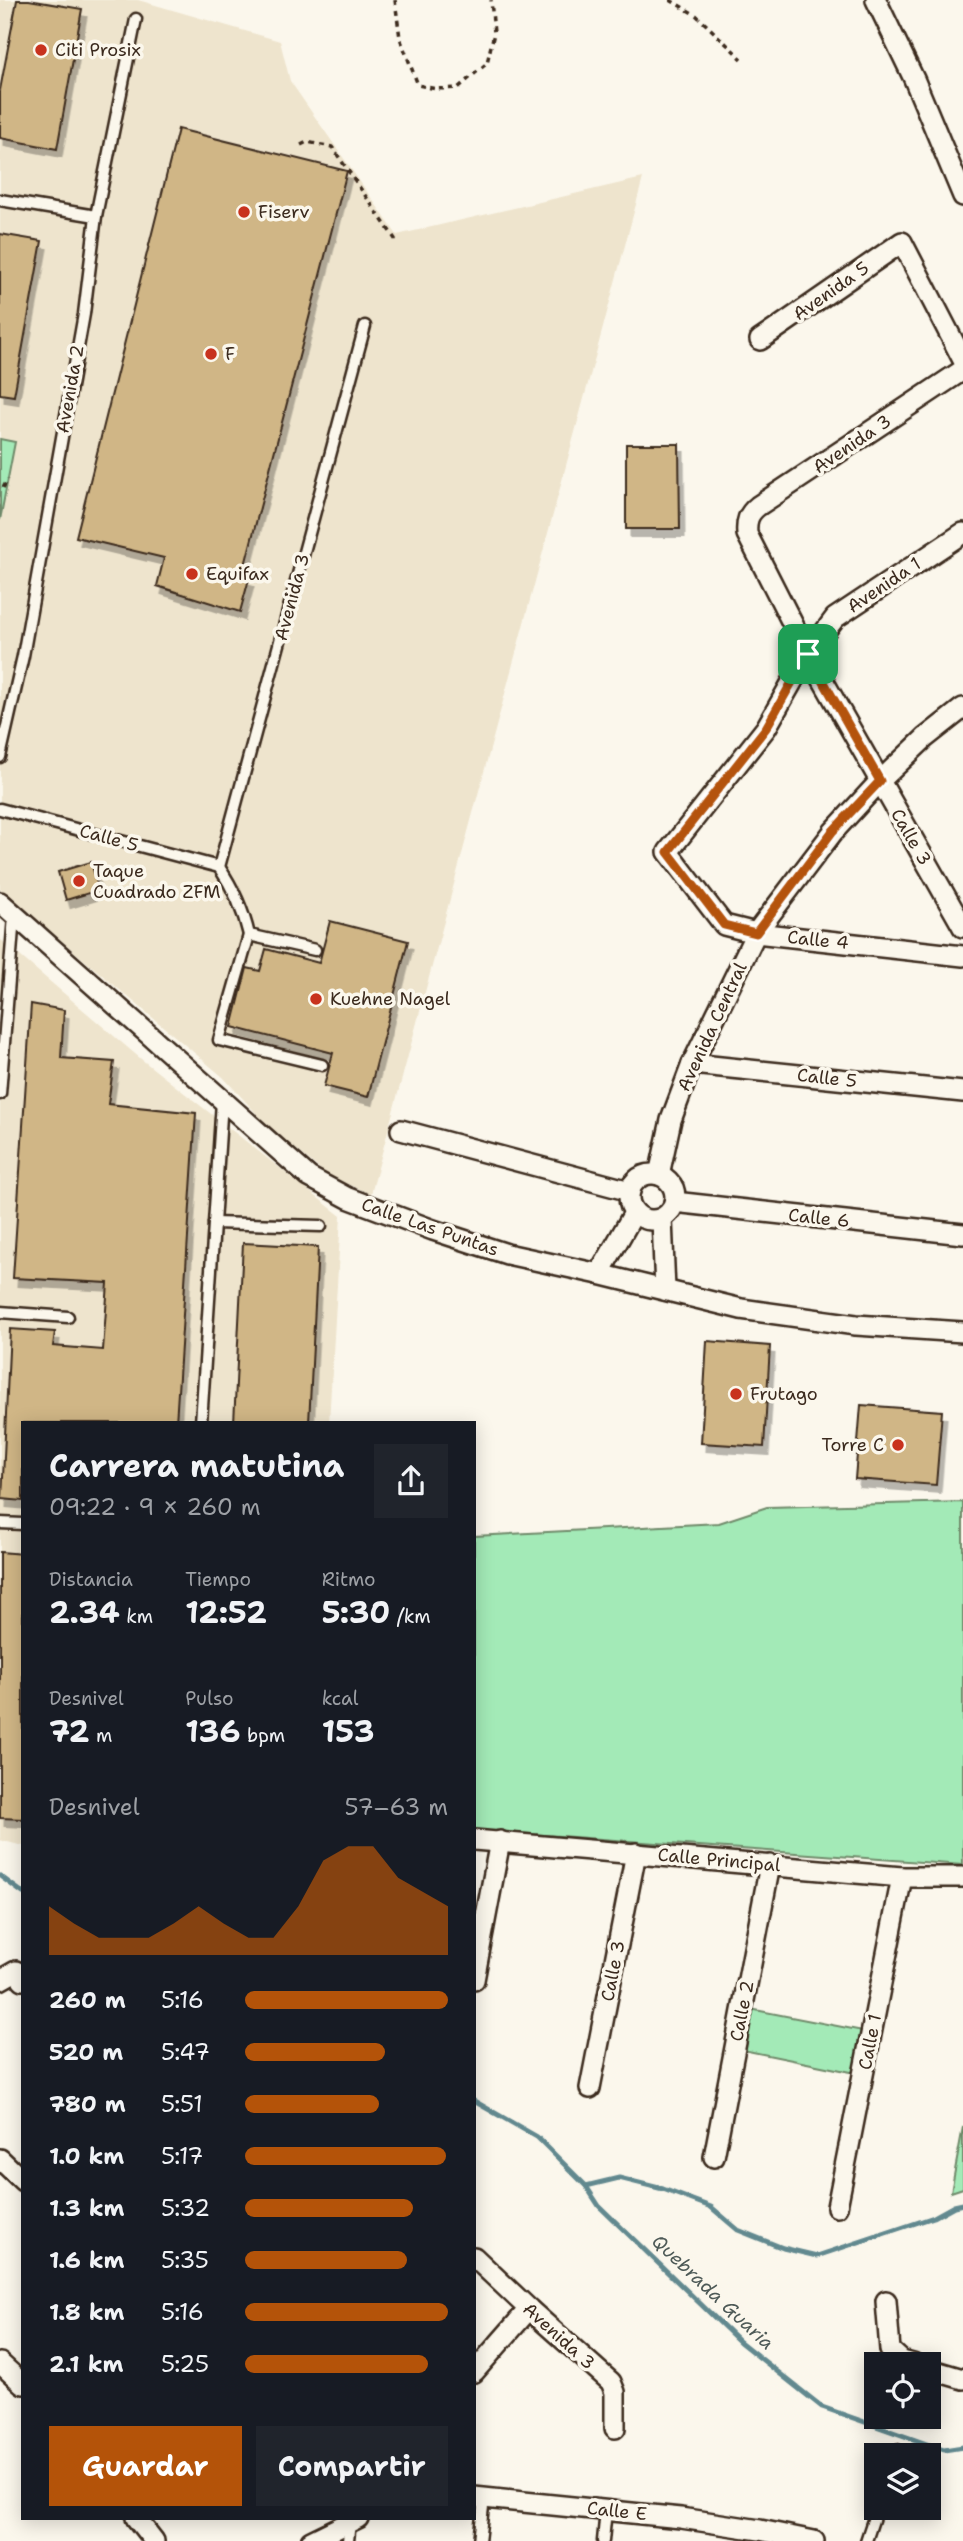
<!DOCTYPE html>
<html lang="es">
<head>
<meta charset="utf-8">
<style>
	:root { --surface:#171b24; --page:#20242c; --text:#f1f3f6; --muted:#9ea1a6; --accent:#b45309 }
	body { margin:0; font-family:"Shantell Sans",sans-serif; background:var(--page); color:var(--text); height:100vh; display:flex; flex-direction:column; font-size:26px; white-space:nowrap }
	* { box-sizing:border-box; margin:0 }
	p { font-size:23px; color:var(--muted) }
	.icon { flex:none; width:38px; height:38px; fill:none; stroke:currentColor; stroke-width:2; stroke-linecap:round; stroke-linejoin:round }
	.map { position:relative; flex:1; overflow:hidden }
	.sheet { position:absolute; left:21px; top:1421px; width:455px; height:1099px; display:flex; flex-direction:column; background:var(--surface); border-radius:0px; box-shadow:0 4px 18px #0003 }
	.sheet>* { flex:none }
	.buttons { position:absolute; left:864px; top:2352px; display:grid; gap:14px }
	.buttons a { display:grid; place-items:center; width:77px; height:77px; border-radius:0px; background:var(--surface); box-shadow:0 4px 18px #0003; font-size:35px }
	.pin { position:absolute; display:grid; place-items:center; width:60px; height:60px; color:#fff; margin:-30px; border-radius:14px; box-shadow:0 4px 10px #0006 }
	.round { display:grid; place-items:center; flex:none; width:74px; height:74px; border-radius:0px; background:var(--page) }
	.headline { display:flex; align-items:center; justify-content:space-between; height:119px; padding:0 28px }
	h1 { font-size:32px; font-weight:700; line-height:52px }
	.figures { display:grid; grid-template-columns:repeat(3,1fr); gap:10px; height:119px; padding:7px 28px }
	.figures div { display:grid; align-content:center }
	.figures b { font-size:30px; font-weight:700 }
	.figures small { font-size:19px; font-weight:400 }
	.figures p { font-size:19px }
	.chart { height:196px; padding:14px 28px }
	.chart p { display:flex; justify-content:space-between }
	.chart svg { width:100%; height:126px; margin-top:7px; fill:var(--accent); opacity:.7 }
	.primary-button { display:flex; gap:14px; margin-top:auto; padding:14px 28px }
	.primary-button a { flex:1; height:80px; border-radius:0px; background:var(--accent); color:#fff; font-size:28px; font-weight:700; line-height:80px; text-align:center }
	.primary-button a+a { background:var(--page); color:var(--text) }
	ul { padding:0 28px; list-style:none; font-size:23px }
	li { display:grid; grid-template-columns:112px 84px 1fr; align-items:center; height:52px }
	li i { height:18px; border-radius:9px; background:var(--accent) }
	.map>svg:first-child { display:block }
	.built { fill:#eee4cd }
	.green { fill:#a3eab7; stroke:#6f8a6a; stroke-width:2 }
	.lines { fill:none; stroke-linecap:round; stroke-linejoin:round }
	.stream { stroke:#62898f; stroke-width:5 }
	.building { fill:#d0b686; stroke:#3b2a1e; stroke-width:2; filter:url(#shadow) }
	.service-casing { stroke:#3b2a1e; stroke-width:15 }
	.minor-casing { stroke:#3b2a1e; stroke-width:24 }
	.path { stroke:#3b2a1e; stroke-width:3.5; stroke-dasharray:5 5; stroke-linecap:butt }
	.service { stroke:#fbf7ec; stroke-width:10 }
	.minor { stroke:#fbf7ec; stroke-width:19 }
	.route-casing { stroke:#fff; stroke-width:14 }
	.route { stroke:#b45309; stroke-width:9 }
	.poi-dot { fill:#c8321e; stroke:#fbf7ec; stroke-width:2.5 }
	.labels { text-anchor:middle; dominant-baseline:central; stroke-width:7; stroke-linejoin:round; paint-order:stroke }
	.poi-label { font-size:18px; fill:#3b2a1e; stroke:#fbf7ec; text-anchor:start }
	.street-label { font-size:18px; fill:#3b2a1e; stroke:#fbf7ec }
	.water-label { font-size:19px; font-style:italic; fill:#4e5a57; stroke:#fbf7ec }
</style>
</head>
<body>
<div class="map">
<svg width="963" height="2541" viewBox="0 0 963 2541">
	<defs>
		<filter id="shadow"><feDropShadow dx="4.5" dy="8" stdDeviation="0" flood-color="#0004"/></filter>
	</defs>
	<rect width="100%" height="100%" fill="#fbf7ec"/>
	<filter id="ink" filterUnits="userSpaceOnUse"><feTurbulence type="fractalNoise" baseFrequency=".0143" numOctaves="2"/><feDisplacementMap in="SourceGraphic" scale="14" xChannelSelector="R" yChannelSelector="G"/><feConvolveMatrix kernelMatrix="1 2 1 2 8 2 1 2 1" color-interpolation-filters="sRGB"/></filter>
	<g filter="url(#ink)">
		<!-- built -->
		<g class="built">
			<path d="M0,0H138L280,41L290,81L397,235L643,178L371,1194L328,1176L266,1124L223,1077L0,889Z"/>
			<path d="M0,939L141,1059L341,1216L329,1423H23V1846L0,1840Z"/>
		</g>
		<!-- green -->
		<g class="green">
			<path d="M0,439L15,442L0,520Z"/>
			<path d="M963,1502V1865L474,1830V1536L719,1523L767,1507Z"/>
			<path d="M750,2009L863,2031L856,2073L743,2050Z"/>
			<path d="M963,2127V2188L951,2192Z"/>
		</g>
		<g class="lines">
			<!-- stream -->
			<g class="stream">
				<path d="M0,1876L23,1893"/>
				<path d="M474,2101L537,2137L586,2186L599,2206L740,2342L822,2407L944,2450L963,2447"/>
				<path d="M586,2186L619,2178L663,2189L711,2207L738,2230L783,2248L817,2256L934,2217L954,2206L963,2204"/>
			</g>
		</g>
		<!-- building -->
		<g class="building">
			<path d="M17,0H29L82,9L57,149L0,138V90Z"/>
			<path d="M178,129L347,171L242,577L249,579L240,612L157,586L164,558L76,537Z"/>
			<path d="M0,234L42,241L14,396L0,394Z"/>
			<path d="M626,444H679L680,529H626Z"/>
			<path d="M91,862L99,890L66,900L58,872Z"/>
			<path d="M330,921L408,941L368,1097L324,1086L333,1053L232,1027L247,968L260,971L266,949L319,963Z"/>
			<path d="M31,1004L64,1010L61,1058L114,1062L108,1104L196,1113L176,1423H23V1501L2,1499L10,1329L55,1332L53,1346L103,1350L108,1283L13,1278Z"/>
			<path d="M243,1243L318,1247L309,1423H234Z"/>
			<path d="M707,1341L770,1346L764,1447L701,1443Z"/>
			<path d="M861,1405L942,1411L936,1485L855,1479Z"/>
			<path d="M0,1552L23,1554V1819L0,1818Z"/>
		</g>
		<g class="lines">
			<defs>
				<g id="service">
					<path d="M0,200L96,216"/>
					<path d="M0,757L23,656L84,314L96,216L136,19"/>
					<path d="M0,809L219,867"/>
					<path d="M219,867L365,326"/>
					<path d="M219,867C234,889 243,909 249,935L315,950"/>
					<path d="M249,935L219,1040L322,1065"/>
					<path d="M0,1094L14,916"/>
					<path d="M214,1223L321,1226"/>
					<path d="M0,1312L68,1317"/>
					<path d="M201,1423L222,1101"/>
					<path d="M0,1523L23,1524"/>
					<path d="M895,2455L897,2450"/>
					<path d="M348,2541L350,2522"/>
					<path d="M479,2541L484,2498"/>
					<path d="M603,2541L606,2510"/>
					<path d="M866,2541L877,2508"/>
				</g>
				<g id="minor">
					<path d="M876,0L914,79L963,196"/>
					<path d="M760,340L902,242L963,360"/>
					<path d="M963,370L758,506C748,514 746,521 747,534L808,654L963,927"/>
					<path d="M963,533L835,618L808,654L766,728L668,852L724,925L756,933L963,956"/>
					<path d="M0,902L309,1177L348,1198L433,1230L507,1254L599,1274L741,1309L856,1325L963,1332"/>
					<path d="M692,1064L963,1092"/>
					<path d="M401,1130L630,1191"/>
					<circle cx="652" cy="1197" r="23"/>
					<path d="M659,1175L671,1120L692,1064L756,933L833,832L880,781L925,738L963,708"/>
					<path d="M674,1202L963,1234"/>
					<path d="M662,1219L665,1290"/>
					<path d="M599,1274L634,1213"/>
					<path d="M474,1840L902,1877H963"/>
					<path d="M0,1980L16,1971L23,1980"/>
					<path d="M474,1980L500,1841"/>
					<path d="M590,2088L636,1853"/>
					<path d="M714,2157L770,1865"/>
					<path d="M0,2159L23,2181"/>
					<path d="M837,2207L902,1877"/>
					<path d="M474,2257L529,2309L611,2382L615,2392V2428"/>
					<path d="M886,2301L890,2350L902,2361L913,2364"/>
					<path d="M0,2363L23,2384"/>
					<path d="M929,2369L963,2379"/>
					<path d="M474,2372L529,2309"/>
					<path d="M474,2497L681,2518L760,2530L814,2541"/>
					<path d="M136,2518L154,2541"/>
					<path d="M311,2541L358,2518"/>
				</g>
			</defs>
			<!-- service casing -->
			<use href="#service" class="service-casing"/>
			<!-- minor casing -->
			<use href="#minor" class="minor-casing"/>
			<!-- path -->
			<g class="path">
				<path d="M395,0L400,38L418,85L436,89L458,88L487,63L494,33L491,0"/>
				<path d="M670,0L696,15L742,59"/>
				<path d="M301,145L307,142L332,147L395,239V245"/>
				<path d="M3,488L8,479"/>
			</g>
			<!-- service -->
			<use href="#service" class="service"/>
			<!-- minor -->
			<use href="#minor" class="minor"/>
		</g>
	</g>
	<g class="lines" filter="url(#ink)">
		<defs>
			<path id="route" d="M808,654L880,781L832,832L756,933L724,925L668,852L766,728Z"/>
		</defs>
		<!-- route casing -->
		<use href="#route" class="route-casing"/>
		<!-- route -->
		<use href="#route" class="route"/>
	</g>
	<!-- markers -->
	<g class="poi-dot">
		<circle cx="41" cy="50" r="7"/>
		<circle cx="244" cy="212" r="7"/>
		<circle cx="211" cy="354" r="7"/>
		<circle cx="192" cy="574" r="7"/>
		<circle cx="79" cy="881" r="7"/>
		<circle cx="316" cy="999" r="7"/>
		<circle cx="736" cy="1394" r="7"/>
		<circle cx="898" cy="1445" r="7"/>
	</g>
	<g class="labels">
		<!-- poi labels -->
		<g class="poi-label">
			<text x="55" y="50">Citi Prosix</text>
			<text x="258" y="212">Fiserv</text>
			<text x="225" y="354">F</text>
			<text x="206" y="574">Equifax</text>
			<text x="93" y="871">Taque<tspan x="93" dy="21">Cuadrado ZFM</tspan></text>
			<text x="330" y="999">Kuehne Nagel</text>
			<text x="750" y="1394">Frutago</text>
			<text x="884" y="1445" text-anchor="end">Torre C</text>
		</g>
		<!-- street labels -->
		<g class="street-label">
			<text transform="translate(831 291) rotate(-35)">Avenida 5</text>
			<text transform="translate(70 389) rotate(-80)">Avenida 2</text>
			<text transform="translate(852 444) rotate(-34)">Avenida 3</text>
			<text transform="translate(884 585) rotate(-34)">Avenida 1</text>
			<text transform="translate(292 597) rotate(-75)">Avenida 3</text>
			<text transform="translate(911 837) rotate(60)">Calle 3</text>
			<text transform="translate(109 838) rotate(15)">Calle 5</text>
			<text transform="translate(818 940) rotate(6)">Calle 4</text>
			<text transform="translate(712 1027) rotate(-65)">Avenida Central</text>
			<text transform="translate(827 1078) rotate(6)">Calle 5</text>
			<text transform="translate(819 1218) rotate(6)">Calle 6</text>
			<text transform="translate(430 1227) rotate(19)">Calle Las Puntas</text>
			<text transform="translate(719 1860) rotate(5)">Calle Principal</text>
			<text transform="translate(613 1971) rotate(-79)">Calle 3</text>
			<text transform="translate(742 2011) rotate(-79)">Calle 2</text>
			<text transform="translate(870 2042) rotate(-79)">Calle 1</text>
			<text transform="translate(559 2336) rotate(42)">Avenida 3</text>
			<text transform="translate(617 2511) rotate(6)">Calle E</text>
		</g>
		<!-- water labels -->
		<g class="water-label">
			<text transform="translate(713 2292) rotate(43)">Quebrada Guaria</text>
		</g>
	</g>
</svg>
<div class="buttons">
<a><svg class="icon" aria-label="locate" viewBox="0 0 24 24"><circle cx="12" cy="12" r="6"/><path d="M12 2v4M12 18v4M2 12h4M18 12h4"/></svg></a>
<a><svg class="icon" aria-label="layers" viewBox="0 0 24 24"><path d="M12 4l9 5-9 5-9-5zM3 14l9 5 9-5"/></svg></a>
</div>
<div class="pin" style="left:808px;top:654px;background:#1e9e55"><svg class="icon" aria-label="arrive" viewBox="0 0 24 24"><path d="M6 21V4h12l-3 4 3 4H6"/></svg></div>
<section class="sheet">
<div class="headline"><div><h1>Carrera matutina</h1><p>09:22 · 9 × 260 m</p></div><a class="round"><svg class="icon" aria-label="share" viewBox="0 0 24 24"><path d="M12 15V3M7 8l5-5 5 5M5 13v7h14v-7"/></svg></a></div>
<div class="figures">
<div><p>Distancia</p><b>2.34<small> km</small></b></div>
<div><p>Tiempo</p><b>12:52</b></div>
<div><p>Ritmo</p><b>5:30<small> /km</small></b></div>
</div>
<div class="figures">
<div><p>Desnivel</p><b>72<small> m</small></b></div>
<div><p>Pulso</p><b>136<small> bpm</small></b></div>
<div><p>kcal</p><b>153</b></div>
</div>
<div class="chart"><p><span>Desnivel</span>57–63 m</p>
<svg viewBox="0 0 160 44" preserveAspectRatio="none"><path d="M0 44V27L10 33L20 38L30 38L40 38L50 33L60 27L70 33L80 38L90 38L100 27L110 11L120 6L130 6L140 17L150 22L160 27V44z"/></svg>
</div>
<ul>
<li><b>260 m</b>5:16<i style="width:100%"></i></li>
<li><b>520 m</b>5:47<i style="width:69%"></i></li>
<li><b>780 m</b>5:51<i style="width:66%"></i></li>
<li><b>1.0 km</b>5:17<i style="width:99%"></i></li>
<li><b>1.3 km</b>5:32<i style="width:83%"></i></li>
<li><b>1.6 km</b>5:35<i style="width:80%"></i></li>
<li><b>1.8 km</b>5:16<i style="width:100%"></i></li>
<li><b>2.1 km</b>5:25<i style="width:90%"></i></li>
</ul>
<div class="primary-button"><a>Guardar</a><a>Compartir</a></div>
</section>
</div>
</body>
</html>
